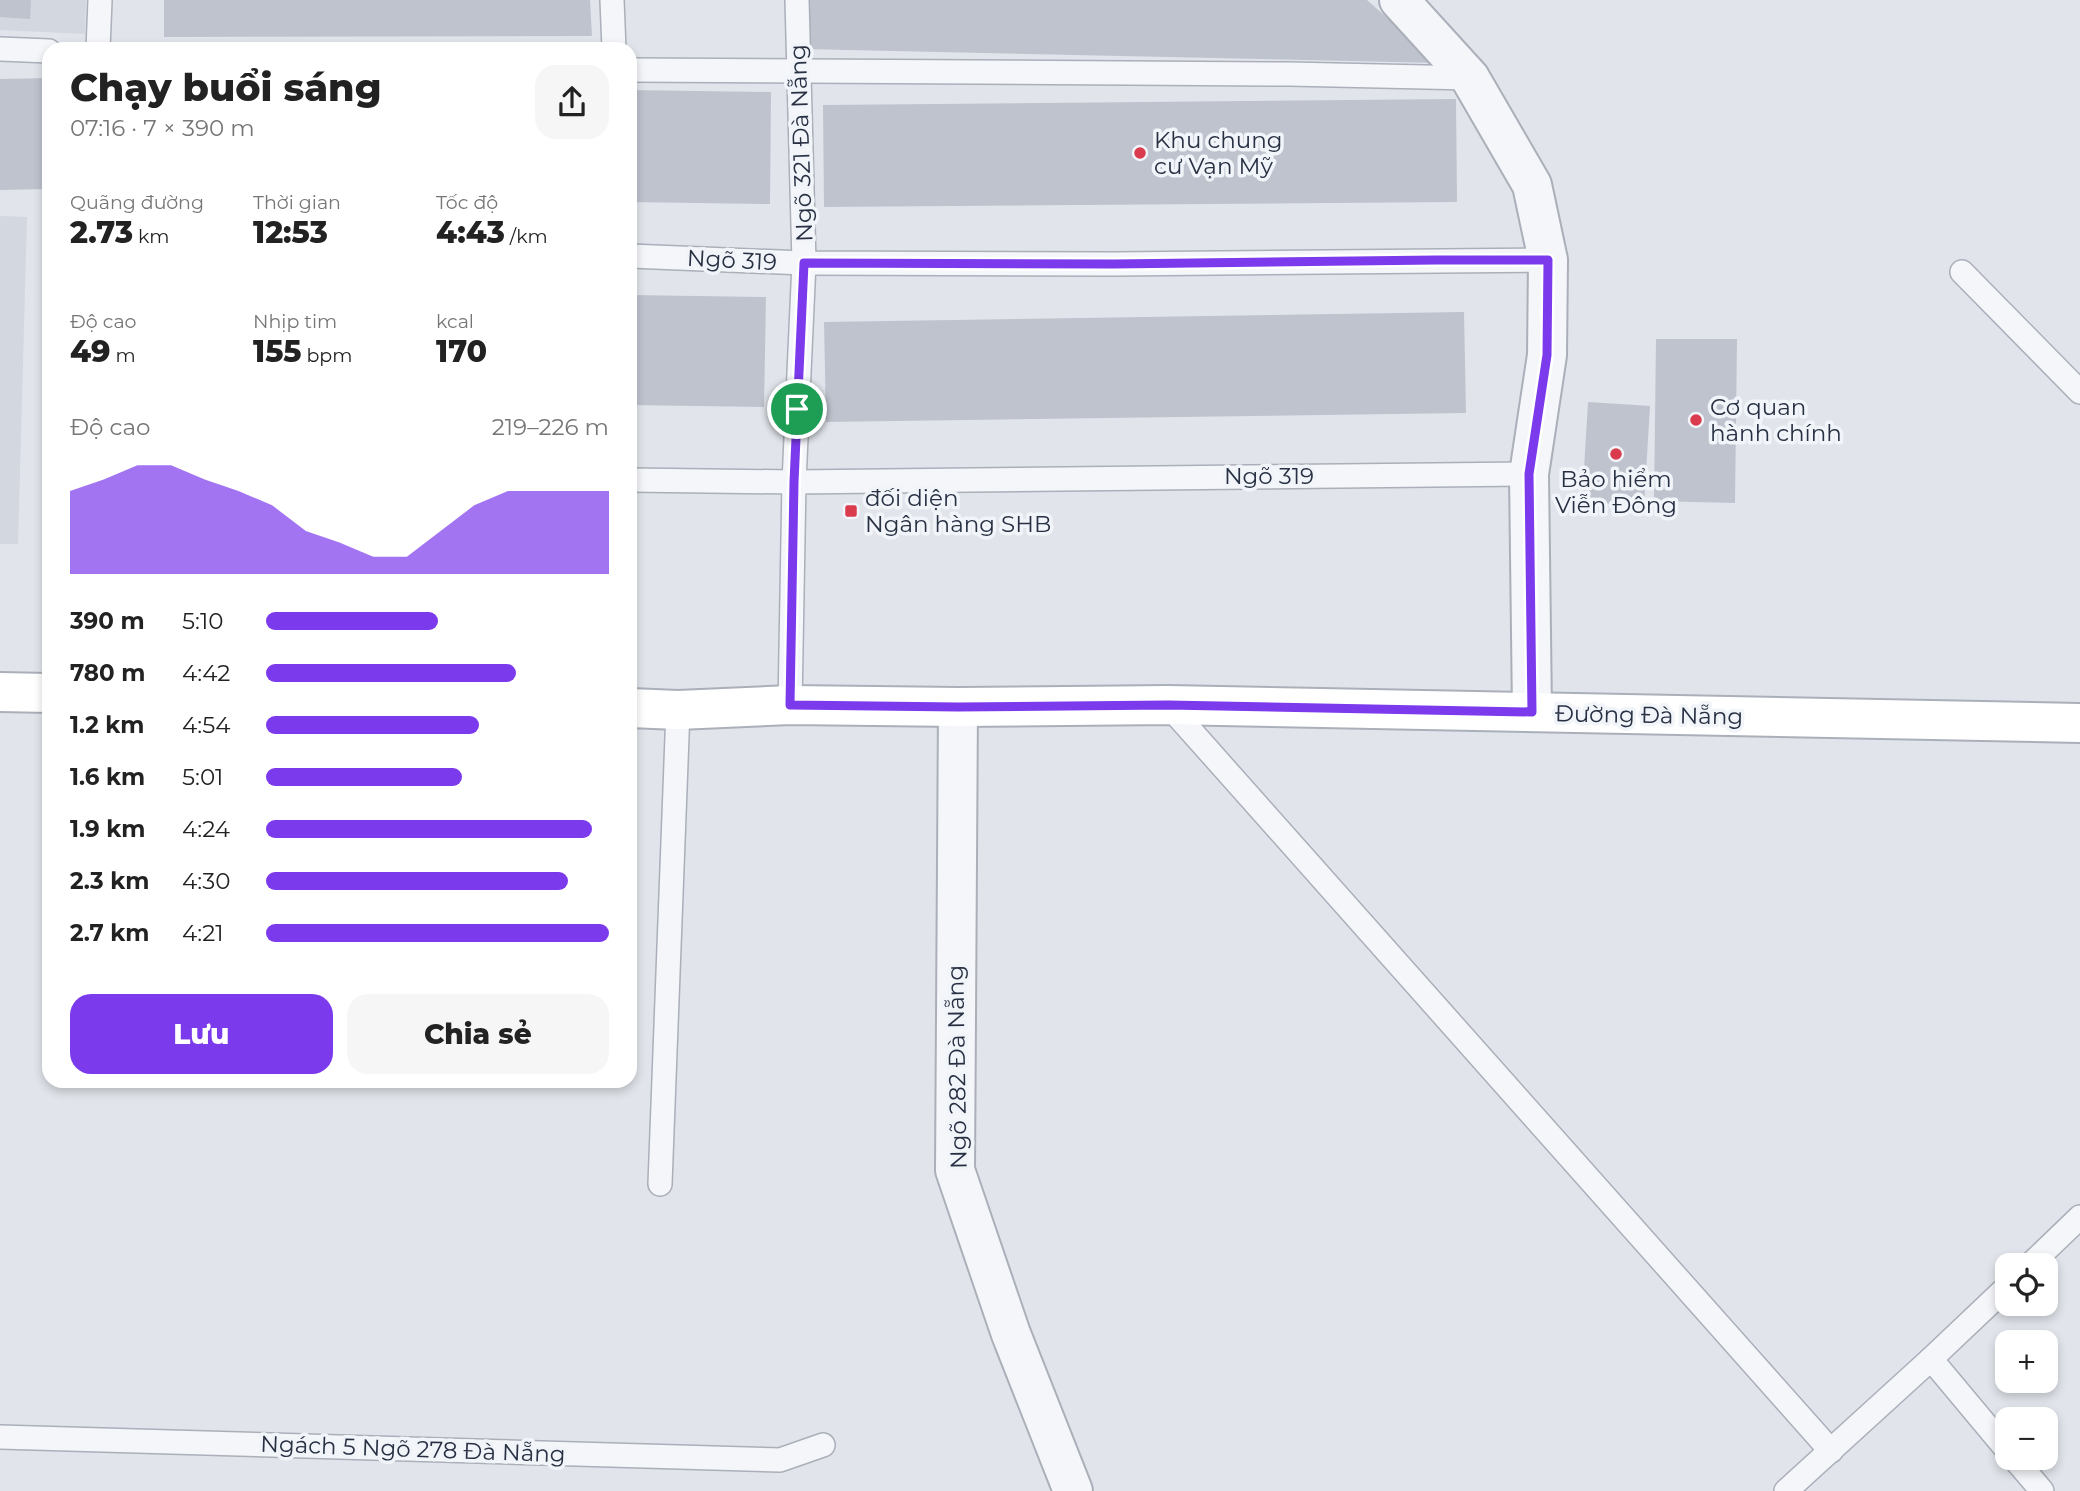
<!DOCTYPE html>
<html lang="vi">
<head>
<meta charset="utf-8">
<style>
	:root { --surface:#fff; --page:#f6f6f6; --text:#222; --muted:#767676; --accent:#7c3aed }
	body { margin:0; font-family:Montserrat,sans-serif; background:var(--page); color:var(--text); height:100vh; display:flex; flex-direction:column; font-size:26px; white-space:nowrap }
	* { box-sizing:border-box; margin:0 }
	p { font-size:23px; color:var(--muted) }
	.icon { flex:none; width:38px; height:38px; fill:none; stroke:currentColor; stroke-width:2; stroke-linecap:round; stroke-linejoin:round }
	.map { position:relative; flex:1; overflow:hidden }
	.side { position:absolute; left:42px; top:42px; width:595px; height:1046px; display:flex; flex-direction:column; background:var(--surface); border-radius:21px; box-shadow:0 4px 10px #0003 }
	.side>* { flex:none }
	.buttons { position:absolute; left:1995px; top:1253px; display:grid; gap:14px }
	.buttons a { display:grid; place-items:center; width:63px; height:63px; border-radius:14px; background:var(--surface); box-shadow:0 4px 10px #0003; font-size:35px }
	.pin { position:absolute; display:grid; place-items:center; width:60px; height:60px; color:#fff; margin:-30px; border:4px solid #fff; border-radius:50%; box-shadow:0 2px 7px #0007 }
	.round { display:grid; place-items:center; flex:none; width:74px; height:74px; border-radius:21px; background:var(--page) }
	.head { display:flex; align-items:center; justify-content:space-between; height:119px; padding:0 28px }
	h1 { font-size:38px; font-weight:800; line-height:52px }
	.figures { display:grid; grid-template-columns:repeat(3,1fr); gap:10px; height:119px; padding:7px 28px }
	.figures div { display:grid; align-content:center }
	.figures b { font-size:30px; font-weight:800 }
	.figures small { font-size:19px; font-weight:400 }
	.figures p { font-size:19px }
	.chart { height:196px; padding:14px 28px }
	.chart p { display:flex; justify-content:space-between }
	.chart svg { width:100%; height:126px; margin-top:7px; fill:var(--accent); opacity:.7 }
	.cta { display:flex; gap:14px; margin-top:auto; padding:14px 28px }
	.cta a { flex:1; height:80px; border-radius:21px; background:var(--accent); color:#fff; font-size:28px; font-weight:800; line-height:80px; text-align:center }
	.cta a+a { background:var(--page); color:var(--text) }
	ul { padding:0 28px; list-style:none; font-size:23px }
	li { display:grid; grid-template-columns:112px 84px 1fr; align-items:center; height:52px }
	li i { height:18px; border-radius:9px; background:var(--accent) }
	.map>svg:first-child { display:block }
	.built { fill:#d3d7e0 }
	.building { fill:#bec3ce }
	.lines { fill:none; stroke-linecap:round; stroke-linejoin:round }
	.service-casing { stroke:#aaafb9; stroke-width:26 }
	.minor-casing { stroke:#aaafb9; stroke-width:42 }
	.secondary-casing { stroke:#aaafb9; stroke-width:42 }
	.service { stroke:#f4f6f9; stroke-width:23 }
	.minor { stroke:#f4f6f9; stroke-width:38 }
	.secondary { stroke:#fff; stroke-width:38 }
	.route-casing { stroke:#fff; stroke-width:14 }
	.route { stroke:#7c3aed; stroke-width:9 }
	.poi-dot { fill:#da3c4d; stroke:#f1f4f8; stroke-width:2.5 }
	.labels { text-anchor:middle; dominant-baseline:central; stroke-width:7; stroke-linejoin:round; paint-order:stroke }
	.poi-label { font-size:23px; fill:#283144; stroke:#f1f4f8; text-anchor:start }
	.street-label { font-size:23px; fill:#283144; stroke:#f1f4f8 }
</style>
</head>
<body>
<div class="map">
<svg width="2080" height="1491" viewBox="0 0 2080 1491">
	<rect width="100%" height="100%" fill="#e1e5eb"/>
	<!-- built -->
	<g class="built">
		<path d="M0,0H86L85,34L0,30Z"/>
		<path d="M0,216L27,217L18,544H0Z"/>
	</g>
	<!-- building -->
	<g class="building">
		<path d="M0,0H31L30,19L0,17Z"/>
		<path d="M164,0H590L592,36L164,37Z"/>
		<path d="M803,0H1367L1438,63L802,49Z"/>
		<path d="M49,78V189L0,190V79Z"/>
		<path d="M630,90L771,92L770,204L630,202Z"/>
		<path d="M1456,99L1457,202L824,207L823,105Z"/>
		<path d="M630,295L766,297L764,407L630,405Z"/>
		<path d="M1464,312L1466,413L826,422L824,322Z"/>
		<path d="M1656,339H1737L1735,503L1654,501Z"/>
		<path d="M1588,402L1650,406L1644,506L1582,502Z"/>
	</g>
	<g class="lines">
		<defs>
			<g id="service">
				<path d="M612,0L614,49"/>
				<path d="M0,49L49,51"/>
				<path d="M98,49L100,0"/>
				<path d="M630,70L1289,74L1470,78"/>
				<path d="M630,256L804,263L1114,264L1548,260"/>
				<path d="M1962,272L2080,392"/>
				<path d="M630,480L794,482L1529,474"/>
				<path d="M790,705L794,482L804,263L797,0"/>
				<path d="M1168,705L1831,1451"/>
				<path d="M660,1184L678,710"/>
				<path d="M2030,1265L2080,1217"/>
				<path d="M1931,1359L2007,1450"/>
				<path d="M0,1437L780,1460L823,1445"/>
				<path d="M2014,1458L2042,1491"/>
				<path d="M1786,1491L1931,1359L2007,1287"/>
			</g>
			<g id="minor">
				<path d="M1399,0L1470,78L1532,185L1548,260L1547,355L1529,474L1532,712"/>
				<path d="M958,707L955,1170L1011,1334L1073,1491"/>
			</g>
			<g id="secondary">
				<path d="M0,692L49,693"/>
				<path d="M630,708L678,710L790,705L958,707L1168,705L2080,723"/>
			</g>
		</defs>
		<!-- service casing -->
		<use href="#service" class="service-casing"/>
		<!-- minor casing -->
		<use href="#minor" class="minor-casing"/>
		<!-- secondary casing -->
		<use href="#secondary" class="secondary-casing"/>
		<!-- service -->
		<use href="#service" class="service"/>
		<!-- minor -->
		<use href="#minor" class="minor"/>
		<!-- secondary -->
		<use href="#secondary" class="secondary"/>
	</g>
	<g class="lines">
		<defs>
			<path id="route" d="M1436,260H1548L1547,355L1529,474L1532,712L1168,705L958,707L790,705L794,482L804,263L1114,264Z"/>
		</defs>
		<!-- route casing -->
		<use href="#route" class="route-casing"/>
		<!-- route -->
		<use href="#route" class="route"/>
	</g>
	<!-- markers -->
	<g class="poi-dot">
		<circle cx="1140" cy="153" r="7"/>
		<circle cx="1696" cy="420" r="7"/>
		<circle cx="1616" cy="454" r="7"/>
		<rect x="844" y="504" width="14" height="14" rx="3.5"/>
	</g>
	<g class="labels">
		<!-- poi labels -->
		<g class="poi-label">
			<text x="1154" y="140">Khu chung<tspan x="1154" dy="26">cư Vạn Mỹ</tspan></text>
			<text x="1710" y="407">Cơ quan<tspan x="1710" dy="26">hành chính</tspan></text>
			<text x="1616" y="479" text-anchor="middle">Bảo hiểm<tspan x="1616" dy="26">Viễn Đông</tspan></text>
			<text x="865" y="498">đối diện<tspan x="865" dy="26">Ngân hàng SHB</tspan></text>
		</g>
		<!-- street labels -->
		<g class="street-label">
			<text transform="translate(801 143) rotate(-92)">Ngõ 321 Đà Nẵng</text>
			<text transform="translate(732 260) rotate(3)">Ngõ 319</text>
			<text x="1269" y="476">Ngõ 319</text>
			<text transform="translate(1649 715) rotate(1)">Đường Đà Nẵng</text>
			<text transform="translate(957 1067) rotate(-91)">Ngõ 282 Đà Nẵng</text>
			<text transform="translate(413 1449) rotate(2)">Ngách 5 Ngõ 278 Đà Nẵng</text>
		</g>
	</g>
</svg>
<div class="buttons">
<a><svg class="icon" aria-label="locate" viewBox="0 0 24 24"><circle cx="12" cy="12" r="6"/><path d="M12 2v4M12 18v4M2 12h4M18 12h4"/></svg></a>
<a>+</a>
<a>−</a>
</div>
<div class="pin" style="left:797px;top:409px;background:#1e9e55"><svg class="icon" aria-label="arrive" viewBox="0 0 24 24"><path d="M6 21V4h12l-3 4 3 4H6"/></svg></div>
<section class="side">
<div class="head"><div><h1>Chạy buổi sáng</h1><p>07:16 · 7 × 390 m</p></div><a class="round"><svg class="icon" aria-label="share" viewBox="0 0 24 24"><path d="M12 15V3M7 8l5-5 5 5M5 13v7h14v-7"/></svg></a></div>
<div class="figures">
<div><p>Quãng đường</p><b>2.73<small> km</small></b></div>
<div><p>Thời gian</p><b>12:53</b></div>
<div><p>Tốc độ</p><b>4:43<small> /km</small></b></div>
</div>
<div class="figures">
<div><p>Độ cao</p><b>49<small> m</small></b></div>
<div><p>Nhịp tim</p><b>155<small> bpm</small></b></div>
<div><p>kcal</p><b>170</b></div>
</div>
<div class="chart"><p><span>Độ cao</span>219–226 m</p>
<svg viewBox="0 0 160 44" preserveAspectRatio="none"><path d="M0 44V15L10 11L20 6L30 6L40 11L50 15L60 20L70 29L80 33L90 38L100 38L110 29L120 20L130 15L140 15L150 15L160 15V44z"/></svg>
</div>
<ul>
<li><b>390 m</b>5:10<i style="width:50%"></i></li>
<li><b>780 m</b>4:42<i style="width:73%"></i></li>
<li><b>1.2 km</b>4:54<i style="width:62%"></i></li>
<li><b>1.6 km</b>5:01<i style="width:57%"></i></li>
<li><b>1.9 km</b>4:24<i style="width:95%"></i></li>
<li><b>2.3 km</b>4:30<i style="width:88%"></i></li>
<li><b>2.7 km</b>4:21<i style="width:100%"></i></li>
</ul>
<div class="cta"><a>Lưu</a><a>Chia sẻ</a></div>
</section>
</div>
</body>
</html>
